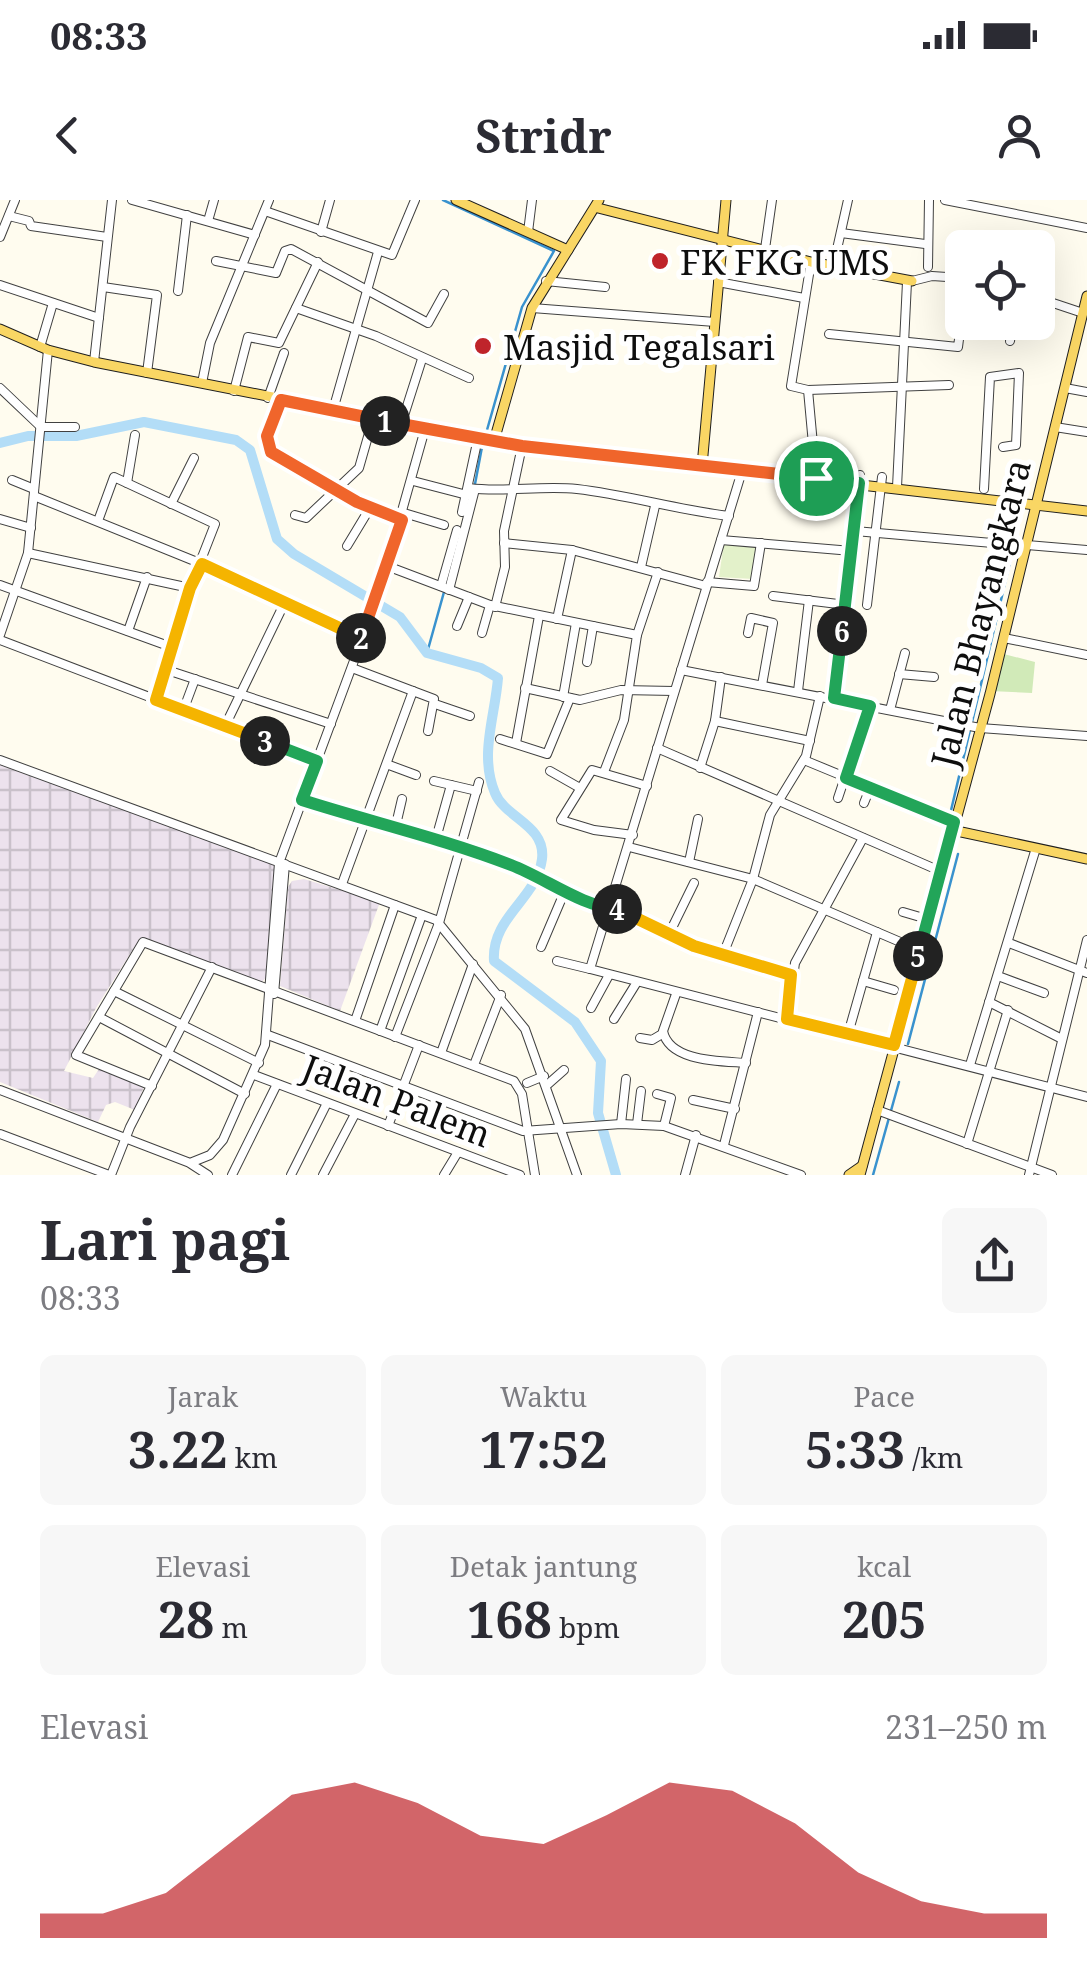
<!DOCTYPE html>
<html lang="id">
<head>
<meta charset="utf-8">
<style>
	:root { --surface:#fff; --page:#f7f7f7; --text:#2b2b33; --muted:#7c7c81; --accent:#bf242b }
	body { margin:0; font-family:"Noto Serif",serif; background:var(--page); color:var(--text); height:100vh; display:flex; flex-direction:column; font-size:38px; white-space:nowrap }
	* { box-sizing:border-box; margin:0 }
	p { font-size:32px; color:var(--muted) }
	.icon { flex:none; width:55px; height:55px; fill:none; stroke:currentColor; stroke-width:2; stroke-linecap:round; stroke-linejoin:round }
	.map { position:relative; height:975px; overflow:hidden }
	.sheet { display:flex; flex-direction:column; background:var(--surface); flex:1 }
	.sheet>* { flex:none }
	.tools { position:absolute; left:945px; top:30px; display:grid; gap:20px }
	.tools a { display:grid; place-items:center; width:110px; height:110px; border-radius:15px; background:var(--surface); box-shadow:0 10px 40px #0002; font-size:50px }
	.pin { position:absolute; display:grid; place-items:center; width:85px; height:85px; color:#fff; margin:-42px; border:5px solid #fff; border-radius:50%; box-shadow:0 2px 10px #0007 }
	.km { position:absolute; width:50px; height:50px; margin:-25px; border-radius:50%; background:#222; color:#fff; font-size:28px; line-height:50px; text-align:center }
	.round { display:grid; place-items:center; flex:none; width:105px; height:105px; border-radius:15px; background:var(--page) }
	.headline { display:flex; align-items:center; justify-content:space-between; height:170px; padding:0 40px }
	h1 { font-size:55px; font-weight:700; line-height:75px }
	.stats { display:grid; grid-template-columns:repeat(3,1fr); gap:15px; height:170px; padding:10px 40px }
	.stats div { display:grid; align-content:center; border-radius:15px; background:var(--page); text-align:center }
	.stats b { font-size:50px; font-weight:700 }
	.stats small { font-size:28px; font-weight:400 }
	.stats p { font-size:28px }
	.chart { height:280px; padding:20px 40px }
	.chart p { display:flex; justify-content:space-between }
	.chart svg { width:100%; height:180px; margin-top:10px; fill:var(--accent); opacity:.7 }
	.status { display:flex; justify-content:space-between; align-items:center; height:70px; padding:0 50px; background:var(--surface); direction:ltr }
	.status svg { height:28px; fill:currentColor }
	header { display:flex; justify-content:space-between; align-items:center; height:130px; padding:0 40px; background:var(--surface); font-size:45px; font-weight:700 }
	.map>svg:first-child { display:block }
	.industrial { fill:url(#industrial-grid) }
	.grass { fill:#d1eab8 }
	.pitch { fill:#e3f1ca }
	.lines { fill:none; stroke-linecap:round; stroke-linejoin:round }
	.stream { stroke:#3992ce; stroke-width:2.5 }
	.river { stroke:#b3ddf7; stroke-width:10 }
	.minor-casing { stroke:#414141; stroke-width:10 }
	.major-casing { stroke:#1f1f1f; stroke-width:11 }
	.minor { stroke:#fff; stroke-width:8 }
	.major { stroke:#f9d664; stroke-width:9 }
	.split-1-casing { stroke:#fff; stroke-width:20 }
	.split-2-casing { stroke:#fff; stroke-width:20 }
	.split-3-casing { stroke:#fff; stroke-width:20 }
	.split-4-casing { stroke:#fff; stroke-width:20 }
	.split-5-casing { stroke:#fff; stroke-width:20 }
	.split-6-casing { stroke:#fff; stroke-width:20 }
	.split-7-casing { stroke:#fff; stroke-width:20 }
	.split-1 { stroke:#f0652b; stroke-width:12 }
	.split-2 { stroke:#f0652b; stroke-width:12 }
	.split-3 { stroke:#f5b400; stroke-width:12 }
	.split-4 { stroke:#22a559; stroke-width:12 }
	.split-5 { stroke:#f5b400; stroke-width:12 }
	.split-6 { stroke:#22a559; stroke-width:12 }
	.split-7 { stroke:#22a559; stroke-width:12 }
	.poi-dot { fill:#bf242b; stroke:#fff; stroke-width:4 }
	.labels { text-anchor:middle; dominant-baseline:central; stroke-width:10; stroke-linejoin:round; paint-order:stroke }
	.poi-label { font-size:35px; fill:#0e0e0e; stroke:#fff; text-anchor:start }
	.street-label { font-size:35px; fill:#0e0e0e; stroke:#fff }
</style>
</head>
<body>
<div class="status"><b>08:33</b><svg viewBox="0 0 49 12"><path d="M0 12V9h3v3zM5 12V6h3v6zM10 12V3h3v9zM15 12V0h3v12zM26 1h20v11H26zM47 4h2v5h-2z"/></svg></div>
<header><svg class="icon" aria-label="back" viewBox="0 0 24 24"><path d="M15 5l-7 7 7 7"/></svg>Stridr<svg class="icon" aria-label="person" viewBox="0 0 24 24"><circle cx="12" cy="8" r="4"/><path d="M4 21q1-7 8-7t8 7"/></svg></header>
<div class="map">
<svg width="1087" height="975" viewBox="0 0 1087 975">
	<defs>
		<pattern id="industrial-grid" width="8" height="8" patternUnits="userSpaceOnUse" patternTransform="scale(2.5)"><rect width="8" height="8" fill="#ece2ed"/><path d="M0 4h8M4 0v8" fill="none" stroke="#c9c1ca"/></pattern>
	</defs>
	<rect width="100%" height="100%" fill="#fffcef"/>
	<!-- industrial -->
	<g class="industrial">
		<path d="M0,565L272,663L276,669L267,776L262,782L140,738L96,808L64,871L93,878L101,866L145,884L135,910L115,902L106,905L98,922L0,882Z"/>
		<path d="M304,679L380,702L340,811L280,786L288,687L292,681Z"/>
	</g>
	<!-- grass -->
	<path class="grass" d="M1000,453L1035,462L1032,493L990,491Z"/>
	<!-- pitch -->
	<path class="pitch" d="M724,342L756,346L753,379L719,377Z"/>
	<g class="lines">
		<!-- stream -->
		<g class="stream">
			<path d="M443,0L554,51L522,107L487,230"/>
			<path d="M475,284L482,247"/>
			<path d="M446,385L453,359"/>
			<path d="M427,453L444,392"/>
			<path d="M972,522L1011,358"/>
			<path d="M944,640L970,530"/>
			<path d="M908,844L958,654"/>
			<path d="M873,975L899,882"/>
		</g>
		<!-- river -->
		<path class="river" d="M0,243L28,236H76L144,222L236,240L250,250L277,339L294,354L400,417L427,453L481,468L498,478C495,517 479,555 495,593C505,618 546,625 542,659C537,699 491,717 494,761L575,822L601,861L598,913L616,975"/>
		<defs>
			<g id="minor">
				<path d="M132,0L255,35"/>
				<path d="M945,0L1087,28"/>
				<path d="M265,11L392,55L415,0"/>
				<path d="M9,16L29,21L31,26L107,37"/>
				<path d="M208,21L214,0"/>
				<path d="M321,32L330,0"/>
				<path d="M528,32L532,0"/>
				<path d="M841,33L925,44"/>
				<path d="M0,37L15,0"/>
				<path d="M765,49L772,0"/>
				<path d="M216,61L276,73L285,51L291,49L428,123L444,94"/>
				<path d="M811,62L791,186L808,190L949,185"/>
				<path d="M833,67L848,0"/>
				<path d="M928,67L929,0"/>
				<path d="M546,81L605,87"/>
				<path d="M912,81L932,76L962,78"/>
				<path d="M718,82L804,98"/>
				<path d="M0,85L99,118"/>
				<path d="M103,87L157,95L147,173"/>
				<path d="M178,91L187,15"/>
				<path d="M1038,98L1083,113"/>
				<path d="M296,108L376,136L469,178"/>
				<path d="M532,108L715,122"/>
				<path d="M829,134L958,147L962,116"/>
				<path d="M1010,141L1013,122"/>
				<path d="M40,147L53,103"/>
				<path d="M94,162L112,0"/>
				<path d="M202,183L210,143L269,0"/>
				<path d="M0,188L41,227H75"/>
				<path d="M1065,188L1087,192"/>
				<path d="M808,190L816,277"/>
				<path d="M234,191L248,137L279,143L318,62"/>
				<path d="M268,198L284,153"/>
				<path d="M281,200L267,236L270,251L357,302L402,320"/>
				<path d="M333,210L378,52"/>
				<path d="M401,225L422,159"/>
				<path d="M1055,227L1087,232"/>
				<path d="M742,271L590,769L1087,897"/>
				<path d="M12,280L34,289"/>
				<path d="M413,281L467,295"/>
				<path d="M127,283L135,235"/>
				<path d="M897,287L907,82"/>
				<path d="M469,288C504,293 541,285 577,289C629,295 677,310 729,316"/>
				<path d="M984,289L990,177L1019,173L1016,245L1003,247"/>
				<path d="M34,296L202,364L362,438"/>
				<path d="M829,302L832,280"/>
				<path d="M171,304L194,258"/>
				<path d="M462,312L478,238"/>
				<path d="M404,313L444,325"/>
				<path d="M295,315L306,318L359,268L373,219"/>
				<path d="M0,319L31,328"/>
				<path d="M98,321L114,277L215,324L190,388"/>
				<path d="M855,331L1026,346"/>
				<path d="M721,340L852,351"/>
				<path d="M504,343L572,350L706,386"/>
				<path d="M1027,345L1087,350"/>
				<path d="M347,346L370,308"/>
				<path d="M28,353L190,388L156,500"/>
				<path d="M387,366L490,405L637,435L624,520L604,572"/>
				<path d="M641,367L655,306"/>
				<path d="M707,382L754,386L761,343"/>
				<path d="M0,385L174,448"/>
				<path d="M441,386L457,330"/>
				<path d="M449,390L475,289"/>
				<path d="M773,396L846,405"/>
				<path d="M867,405L882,277"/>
				<path d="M495,407L505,367L504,331L522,246"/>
				<path d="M557,419L572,350"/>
				<path d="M457,426L469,397"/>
				<path d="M128,431L147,377"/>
				<path d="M482,433L490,405"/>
				<path d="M748,433L751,418L773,423L762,485"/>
				<path d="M0,435L28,353L48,150"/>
				<path d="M637,435L658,372"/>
				<path d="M1004,438L1087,455"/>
				<path d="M0,440L317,561"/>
				<path d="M587,462L593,426"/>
				<path d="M352,468L434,499L428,531"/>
				<path d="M167,470L331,524"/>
				<path d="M681,470L980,528L1087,536"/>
				<path d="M899,474L934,477"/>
				<path d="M525,488L580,500L621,490L674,491"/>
				<path d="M798,491L809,400"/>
				<path d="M563,497L576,423"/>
				<path d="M834,499L860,275"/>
				<path d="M435,504L470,516"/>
				<path d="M890,510L905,453"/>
				<path d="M183,511L195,479"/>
				<path d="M715,521L810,541"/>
				<path d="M225,526L284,404"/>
				<path d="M500,539L547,554L570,498"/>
				<path d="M516,543L539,416"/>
				<path d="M657,548L940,671"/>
				<path d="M0,560L436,720L525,829L577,975"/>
				<path d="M804,560L954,622"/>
				<path d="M389,565L416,575"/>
				<path d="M700,568L715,521L721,477"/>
				<path d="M550,571L580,588"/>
				<path d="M434,581L477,591"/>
				<path d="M838,598L869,505"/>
				<path d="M301,601L500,661L564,693L610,709"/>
				<path d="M864,603L870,588"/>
				<path d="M395,629L402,599"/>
				<path d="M633,635L594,630L561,620L592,570L647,586"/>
				<path d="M435,642L451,585"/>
				<path d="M629,647L753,679L919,750"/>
				<path d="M689,662L698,619"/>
				<path d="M342,684L413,491"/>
				<path d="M612,706L694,746L791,775"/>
				<path d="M903,712L927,719"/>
				<path d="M669,734L694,683"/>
				<path d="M1009,743L1087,773"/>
				<path d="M541,747L564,693"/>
				<path d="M722,757L753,679L770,615L806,556L820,496"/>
				<path d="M557,761L590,769"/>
				<path d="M998,776L1044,793"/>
				<path d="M863,781L894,790"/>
				<path d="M114,791L259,863"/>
				<path d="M274,794L285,664"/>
				<path d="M676,794L663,831C669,862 721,861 746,863"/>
				<path d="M989,802L1062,839"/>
				<path d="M591,808L609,775"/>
				<path d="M99,817L245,894"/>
				<path d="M614,819L637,782"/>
				<path d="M787,819L795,763L863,638"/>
				<path d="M355,821L395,705"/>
				<path d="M380,831L422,715"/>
				<path d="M848,834L877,732"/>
				<path d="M268,835L523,931L621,924L664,926L801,975"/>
				<path d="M395,837L439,723L479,582"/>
				<path d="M640,838L652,840L662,834"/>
				<path d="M441,853L473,764"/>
				<path d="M474,865L501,795"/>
				<path d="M970,865L1036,648"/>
				<path d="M254,875L520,975"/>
				<path d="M527,883L544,876"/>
				<path d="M547,885L564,870"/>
				<path d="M152,886L76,855L143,742L514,881L522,894L535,975"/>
				<path d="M0,890L190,963L210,955L223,940L265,845L279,663L378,396L425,229"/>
				<path d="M657,894L671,898L664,926"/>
				<path d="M693,900L735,909"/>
				<path d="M877,910L1052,975"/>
				<path d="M621,924L626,879"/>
				<path d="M637,924L641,891"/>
				<path d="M388,926L419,845"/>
				<path d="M0,934L109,975"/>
				<path d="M967,944L1008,810"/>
				<path d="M724,945L758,812"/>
				<path d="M191,964L208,975"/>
				<path d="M111,975L130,927L212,767"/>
				<path d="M232,975L277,884"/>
				<path d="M291,975L327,903"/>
				<path d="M323,975L355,914"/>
				<path d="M444,975L458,952"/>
				<path d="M685,975L696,935"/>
				<path d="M1029,975L1087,740"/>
			</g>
			<g id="major">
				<path d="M456,0L568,50"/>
				<path d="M598,8L811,62L912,81"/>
				<path d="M0,129L48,150L94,162L522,246L1087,311"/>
				<path d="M494,241L532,108L599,0"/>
				<path d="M702,266L726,0"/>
				<path d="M952,630L1087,659"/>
				<path d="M849,975L862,966"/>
				<path d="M860,975L990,494L1087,96"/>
			</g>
		</defs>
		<!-- minor casing -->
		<use href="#minor" class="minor-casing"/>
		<!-- major casing -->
		<use href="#major" class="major-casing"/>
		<!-- minor -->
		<use href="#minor" class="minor"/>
		<!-- major -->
		<use href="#major" class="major"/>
	</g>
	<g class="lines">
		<defs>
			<path id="split-1" d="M385,221L522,246L816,278"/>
			<path id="split-2" d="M361,438L402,320L357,302L271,252L267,236L281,200L385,221"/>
			<path id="split-3" d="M265,541L156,500L190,388L202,364L361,438"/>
			<path id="split-4" d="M265,541L317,561L302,600C371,622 444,639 511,665C547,679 581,706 617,709"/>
			<path id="split-5" d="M617,709L694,746L791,775L787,819L894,845L918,756"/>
			<path id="split-6" d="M842,431L834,498L870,506L846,578L954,622L918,756"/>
			<path id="split-7" d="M816,278L859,283L842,431"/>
		</defs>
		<!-- split-1 casing -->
		<use href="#split-1" class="split-1-casing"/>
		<!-- split-2 casing -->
		<use href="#split-2" class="split-2-casing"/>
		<!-- split-3 casing -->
		<use href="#split-3" class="split-3-casing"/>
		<!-- split-4 casing -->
		<use href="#split-4" class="split-4-casing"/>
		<!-- split-5 casing -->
		<use href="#split-5" class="split-5-casing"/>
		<!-- split-6 casing -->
		<use href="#split-6" class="split-6-casing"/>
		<!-- split-7 casing -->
		<use href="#split-7" class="split-7-casing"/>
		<!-- split-1 -->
		<use href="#split-1" class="split-1"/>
		<!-- split-2 -->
		<use href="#split-2" class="split-2"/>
		<!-- split-3 -->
		<use href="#split-3" class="split-3"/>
		<!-- split-4 -->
		<use href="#split-4" class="split-4"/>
		<!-- split-5 -->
		<use href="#split-5" class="split-5"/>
		<!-- split-6 -->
		<use href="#split-6" class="split-6"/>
		<!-- split-7 -->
		<use href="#split-7" class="split-7"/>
	</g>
	<!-- markers -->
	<g class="poi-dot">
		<circle cx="660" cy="61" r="10"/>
		<circle cx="483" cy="146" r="10"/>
	</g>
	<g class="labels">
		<!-- poi labels -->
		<g class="poi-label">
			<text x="680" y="61">FK FKG UMS</text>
			<text x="503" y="146">Masjid Tegalsari</text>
		</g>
		<!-- street labels -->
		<g class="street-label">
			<text transform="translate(980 413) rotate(-76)">Jalan Bhayangkara</text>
			<text transform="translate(397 900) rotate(21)">Jalan Palem</text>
		</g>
	</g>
</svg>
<div class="tools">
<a><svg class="icon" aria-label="locate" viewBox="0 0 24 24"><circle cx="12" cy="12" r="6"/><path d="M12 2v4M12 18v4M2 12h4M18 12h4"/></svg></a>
</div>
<div class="pin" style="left:816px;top:278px;background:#1e9e55"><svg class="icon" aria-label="arrive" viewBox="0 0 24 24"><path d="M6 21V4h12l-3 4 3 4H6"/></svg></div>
<b class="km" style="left:385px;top:221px">1</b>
<b class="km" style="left:361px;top:438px">2</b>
<b class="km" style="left:265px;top:541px">3</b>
<b class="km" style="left:617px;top:709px">4</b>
<b class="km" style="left:918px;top:756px">5</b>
<b class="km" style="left:842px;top:431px">6</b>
</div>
<section class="sheet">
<div class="headline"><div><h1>Lari pagi</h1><p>08:33</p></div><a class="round"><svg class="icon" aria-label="share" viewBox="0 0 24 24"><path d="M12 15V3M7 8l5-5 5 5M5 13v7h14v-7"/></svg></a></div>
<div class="stats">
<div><p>Jarak</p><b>3.22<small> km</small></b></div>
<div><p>Waktu</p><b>17:52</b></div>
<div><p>Pace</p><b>5:33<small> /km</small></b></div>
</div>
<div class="stats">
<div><p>Elevasi</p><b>28<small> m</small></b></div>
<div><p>Detak jantung</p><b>168<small> bpm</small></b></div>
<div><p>kcal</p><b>205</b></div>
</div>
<div class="chart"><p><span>Elevasi</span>231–250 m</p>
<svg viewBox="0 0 160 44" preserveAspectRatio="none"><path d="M0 44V38L10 38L20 33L30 21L40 9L50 6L60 11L70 19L80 21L90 14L100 6L110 8L120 16L130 28L140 35L150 38L160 38V44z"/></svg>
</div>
</section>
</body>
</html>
